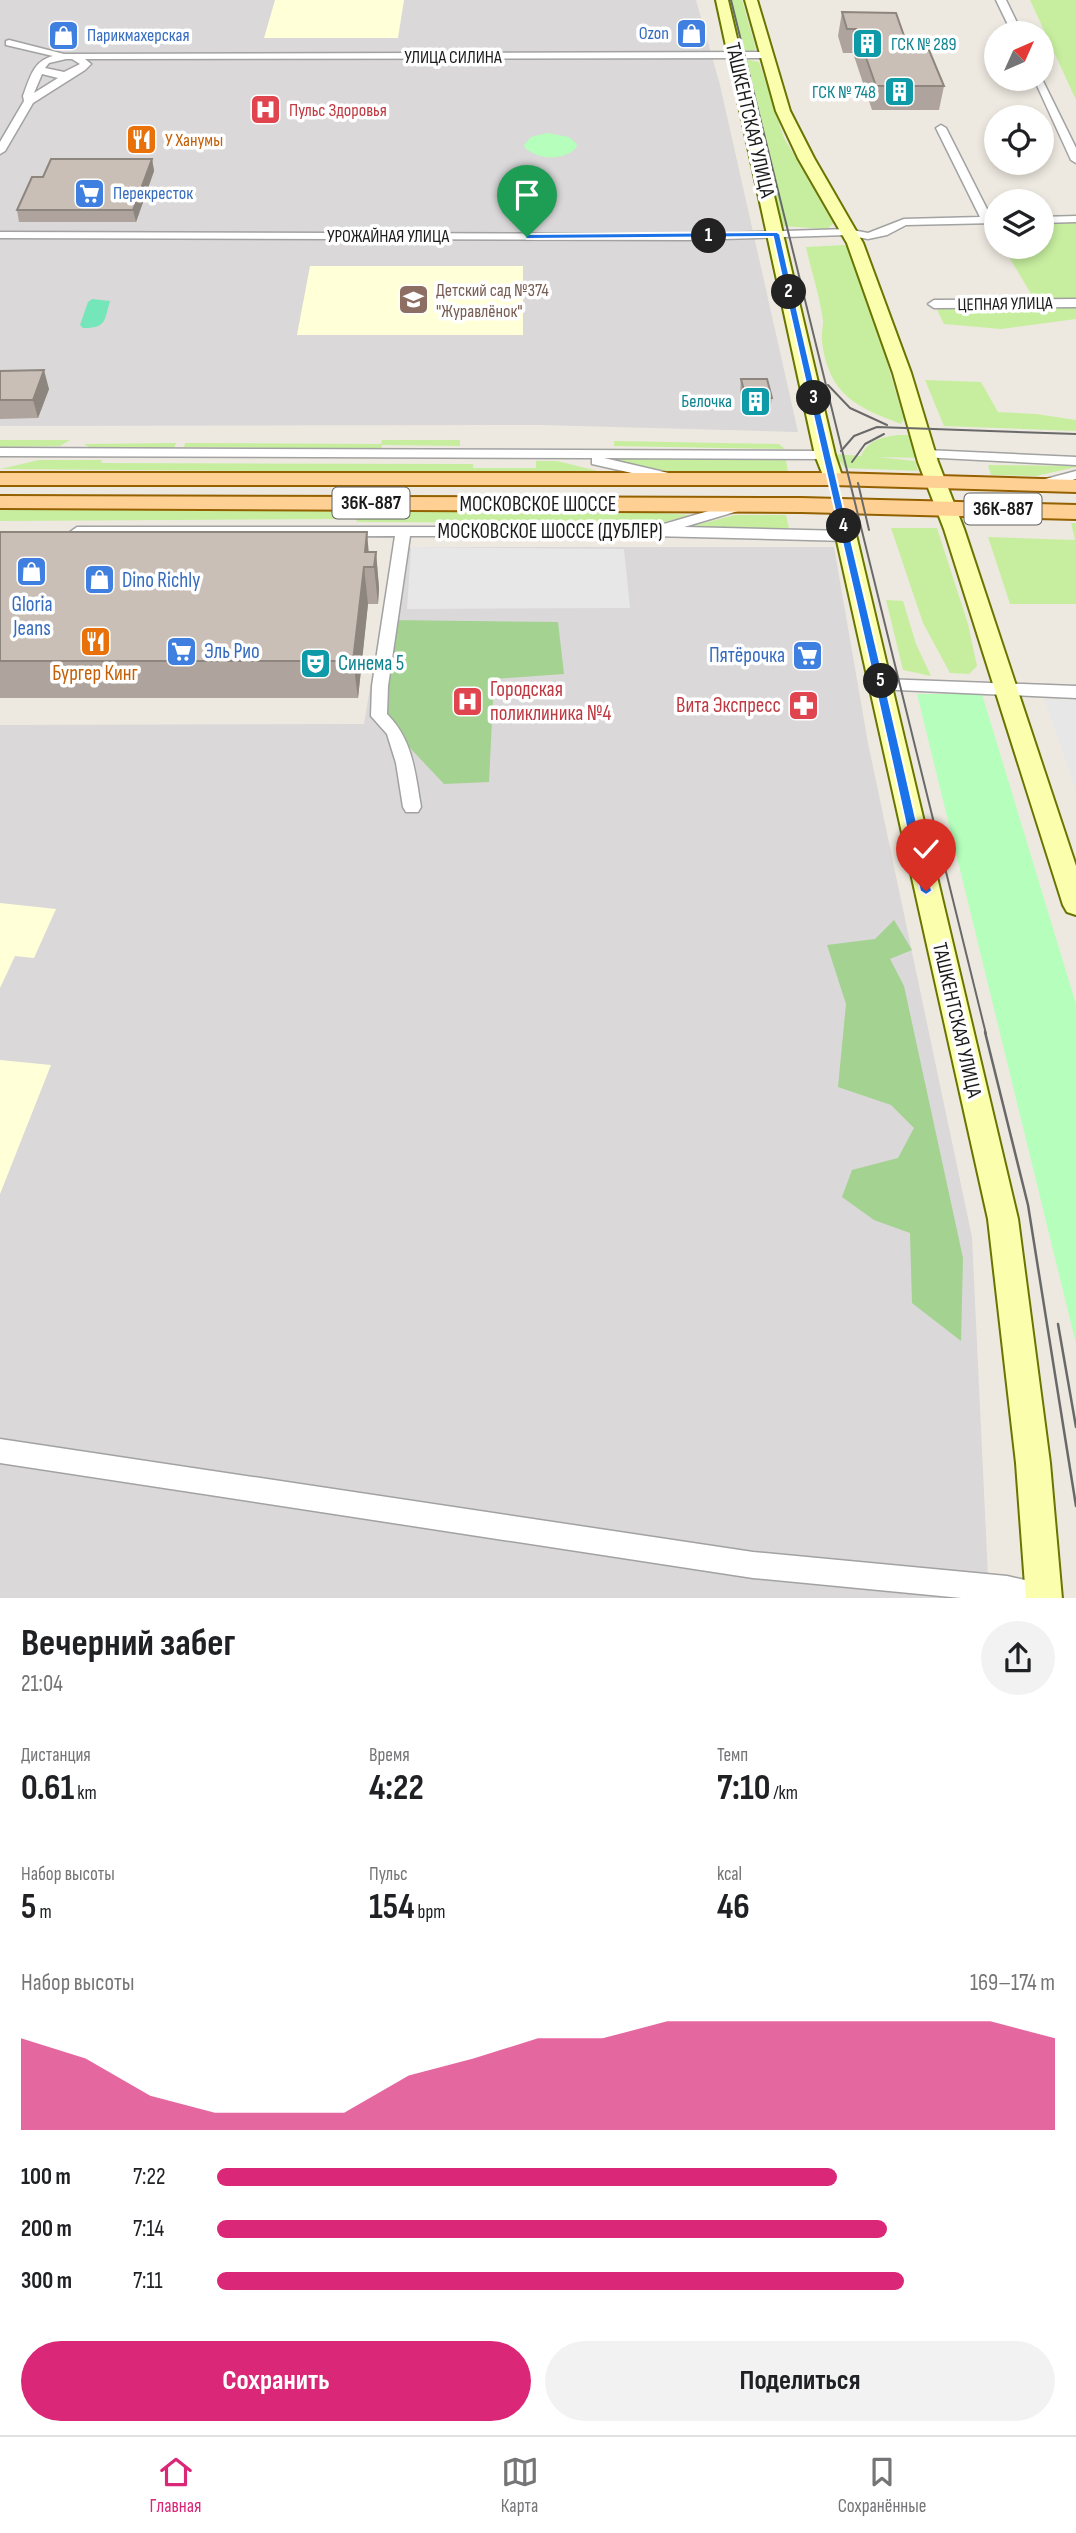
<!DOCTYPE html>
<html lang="ru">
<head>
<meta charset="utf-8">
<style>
	:root { --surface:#fff; --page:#f2f2f2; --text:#202124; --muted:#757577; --line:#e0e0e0; --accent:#db2777 }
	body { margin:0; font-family:"Sofia Sans Condensed",sans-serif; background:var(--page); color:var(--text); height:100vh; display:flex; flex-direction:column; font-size:26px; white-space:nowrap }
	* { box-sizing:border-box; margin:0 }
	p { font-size:23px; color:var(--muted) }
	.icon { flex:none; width:38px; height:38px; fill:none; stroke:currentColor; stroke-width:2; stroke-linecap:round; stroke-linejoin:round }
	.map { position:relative; height:1598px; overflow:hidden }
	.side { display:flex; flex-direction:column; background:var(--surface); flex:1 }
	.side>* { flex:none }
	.needle { width:46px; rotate:45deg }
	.buttons { position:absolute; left:984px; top:21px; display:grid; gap:14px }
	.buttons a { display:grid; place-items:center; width:70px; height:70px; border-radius:50%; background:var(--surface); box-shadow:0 4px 10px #0003; font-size:35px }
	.pin { position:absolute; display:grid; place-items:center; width:60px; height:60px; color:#fff; margin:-72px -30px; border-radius:50% 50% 50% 0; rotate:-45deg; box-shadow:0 0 7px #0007 }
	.pin .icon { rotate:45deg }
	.km { position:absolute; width:35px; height:35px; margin:-18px; border-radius:50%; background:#222; color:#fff; font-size:19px; line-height:35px; text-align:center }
	.round { display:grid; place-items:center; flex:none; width:74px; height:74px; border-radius:37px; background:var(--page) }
	.overview { display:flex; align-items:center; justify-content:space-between; height:119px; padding:0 21px }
	h1 { font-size:38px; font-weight:700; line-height:52px }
	.stats { display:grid; grid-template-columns:repeat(3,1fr); gap:10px; height:119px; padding:7px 21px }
	.stats div { display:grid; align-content:center }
	.stats b { font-size:35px; font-weight:700 }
	.stats small { font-size:19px; font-weight:400 }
	.stats p { font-size:19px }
	.chart { height:196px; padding:14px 21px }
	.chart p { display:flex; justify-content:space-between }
	.chart svg { width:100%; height:126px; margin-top:7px; fill:var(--accent); opacity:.7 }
	.cta { display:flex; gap:14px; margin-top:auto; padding:14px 21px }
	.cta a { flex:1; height:80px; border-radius:42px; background:var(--accent); color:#fff; font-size:28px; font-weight:700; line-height:80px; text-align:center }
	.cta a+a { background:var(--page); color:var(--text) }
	ul { padding:0 21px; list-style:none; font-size:23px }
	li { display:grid; grid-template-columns:112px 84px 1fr; align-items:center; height:52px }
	li i { height:18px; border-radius:9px; background:var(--accent) }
	.tab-bar { display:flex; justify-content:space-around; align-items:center; height:98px; border-top:2px solid var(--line); background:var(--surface); font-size:19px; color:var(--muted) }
	.tab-bar a { display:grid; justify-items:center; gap:4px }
	.tab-bar .active { color:var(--accent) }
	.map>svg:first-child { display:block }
	.residential { fill:#dad8d8 }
	.education { fill:#ffffd8 }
	.grass { fill:#c7ee9f }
	.forest { fill:#a4d290 }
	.park { fill:#b6febc }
	.pitch { fill:#75e6b9 }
	.parking { fill:#e7e7e7 }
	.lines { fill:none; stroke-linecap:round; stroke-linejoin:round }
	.street-casing { stroke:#a2a2a2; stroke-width:3 }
	.secondary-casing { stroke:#697500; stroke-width:4 }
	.primary-casing { stroke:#936100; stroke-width:4 }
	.street { fill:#fff; fill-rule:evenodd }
	.secondary { fill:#fbffad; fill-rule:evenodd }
	.primary { fill:#ffd094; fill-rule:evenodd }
	.tram-far1 { stroke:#696969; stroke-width:2 }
	.tram { stroke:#696969; stroke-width:2.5 }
	.wall { fill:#aea49d }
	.shaded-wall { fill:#8d867f }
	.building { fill:#cabfb6; stroke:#8d867f; stroke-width:2 }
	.route { fill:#1a73e8; stroke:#fff; stroke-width:2 }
	.labels { text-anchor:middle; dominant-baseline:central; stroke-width:7; stroke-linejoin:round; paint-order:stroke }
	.far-shop-label { font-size:18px; fill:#366cbe; stroke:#fff; text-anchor:start }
	.far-culture-label { font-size:18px; fill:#0d838f; stroke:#fff; text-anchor:end }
	.far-street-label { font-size:18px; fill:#1b1b1b; stroke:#fff }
	.far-health-label { font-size:18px; fill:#be3a42; stroke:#fff; text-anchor:start }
	.far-food-label { font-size:18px; fill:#c56008; stroke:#fff; text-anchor:start }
	.far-education-label { font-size:18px; fill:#785e54; stroke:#fff; text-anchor:start }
	.shield { fill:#fff; stroke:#5f5f5f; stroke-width:2 }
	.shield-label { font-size:19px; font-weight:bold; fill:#1b1b1b }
	.street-label { font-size:21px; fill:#1b1b1b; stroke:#fff }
	.shop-label { font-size:21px; fill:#366cbe; stroke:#fff; text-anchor:start }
	.culture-label { font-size:21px; fill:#0d838f; stroke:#fff; text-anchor:start }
	.food-label { font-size:21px; fill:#c56008; stroke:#fff }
	.health-label { font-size:21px; fill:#be3a42; stroke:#fff; text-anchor:start }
</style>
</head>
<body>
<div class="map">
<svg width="1076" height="1599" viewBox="0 0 1076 1599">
	<rect width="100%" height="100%" fill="#eee9e0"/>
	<!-- residential -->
	<g class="residential">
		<path d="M0,0H696L720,85L798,432L540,425L0,426Z"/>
		<path d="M393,547H834L868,743L972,1237L989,1598H0V725L364,724Z"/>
	</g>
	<!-- education -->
	<g class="education">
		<path d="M275,0H404L398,38H264Z"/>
		<path d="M310,266H523V335H297Z"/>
		<path d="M0,903L56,909L34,958L15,956L0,988Z"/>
		<path d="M0,1060L51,1065L0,1194Z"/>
	</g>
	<!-- grass -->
	<g class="grass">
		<path d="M725,0H742L756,49L752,52L740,51L737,41L740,40C736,26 728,14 725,0Z"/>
		<path d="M1030,0H1076V100Z"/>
		<path d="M745,59L759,62L784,138L834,223L827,229L781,226L739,61Z"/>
		<path d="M1076,219V319L1001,329L944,324L934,304L1036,302L1003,247H1041V220Z"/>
		<path d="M844,245L849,248L865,289L904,419L901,424C856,407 829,395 822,342C821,335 823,328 823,321C820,296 811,271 806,247Z"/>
		<path d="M925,380L981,382L998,412L1036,414L1076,420V431L944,426Z"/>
		<path d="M898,435H911L918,458L878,457L915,461L918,471L845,468L834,454L861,456C868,440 882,437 898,435Z"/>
		<path d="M0,440H70L60,446L0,447Z"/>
		<path d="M382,440H460V446L382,445L381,449L184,447L185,443L381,444Z"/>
		<path d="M614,441L779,444L785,449L614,446Z"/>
		<path d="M176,443L174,448L92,449L84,444Z"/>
		<path d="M607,458L786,460L788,472L665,471Z"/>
		<path d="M39,460H102L101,463L473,464V468H536V461H557L610,474L0,469Z"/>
		<path d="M988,465L1076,466V467L1036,476L991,475Z"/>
		<path d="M0,510H605L691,515L645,527H597V523L357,522L356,519L0,521Z"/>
		<path d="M735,515H786L789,528H685Z"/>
		<path d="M1071,523H1076V604H1010L988,537L1075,540Z"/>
		<path d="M891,528H937L968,624L977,666L969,674L950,673L923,623Z"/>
		<path d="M886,600L903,601L916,644L931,676L903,670Z"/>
	</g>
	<!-- forest -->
	<g class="forest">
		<path d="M389,620L558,622L564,674L494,679L489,782L444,784L395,732L379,704Z"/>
		<path d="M894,920L912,950L890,959L904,986L963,1258L961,1341L912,1303L910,1233L874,1220L842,1197L852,1170L898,1158L914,1128L891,1105L838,1087L846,1004L827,945L875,939Z"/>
	</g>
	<!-- park -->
	<g class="park">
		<path d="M547,133L569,137L577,144L576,148C563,161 539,160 525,148L524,145L531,137Z"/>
		<path d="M917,694H982L1076,1004V1344Z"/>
	</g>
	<!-- pitch -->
	<path class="pitch" d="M92,299L110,301C104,322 106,328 83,328L80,325L88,302Z"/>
	<!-- parking -->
	<g class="parking">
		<path d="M411,547L624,549L630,608L407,609Z"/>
		<path d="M1044,699L1076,700V791Z"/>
	</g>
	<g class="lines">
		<defs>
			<g id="street">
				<path d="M996,0H1006L1022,33H1012Z"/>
				<path d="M9,40L64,54L767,52L772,55L767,58L85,59L91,64L85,70L33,103L5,151L0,154V142L24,101L23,96C30,78 33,61 53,56L6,45V41ZM66,59H72L80,64L64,72L45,68L49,63ZM42,74L58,78L34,93Z"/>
				<path d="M1041,77L1076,148V163L1071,160L1034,79Z"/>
				<path d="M941,125L946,128L991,217H996V223L906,225L887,235L868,239L847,235L689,240L0,238V232L689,234L847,229L868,233L904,219L980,217L936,128Z"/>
				<path d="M1076,216V222L1041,223V217Z"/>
				<path d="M1076,299V307L934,308L928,304L934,300Z"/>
				<path d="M0,448L825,451L832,455L825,459L604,458L677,475L679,478L672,482L592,464V458L0,456Z"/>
				<path d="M926,450L1076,457V465L921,457L919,454Z"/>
				<path d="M1076,471V479L1039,489L1032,485L1034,482Z"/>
				<path d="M743,501L748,502L750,505L748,508L684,527L847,531L854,536L847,541L652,536H410L388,686L387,714C413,740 415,772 421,807L418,812H406L403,807L396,763L387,734L371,716L372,686L395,536L77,537L70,532L77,527H662L664,524Z"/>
				<path d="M882,679L1076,686V698L876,689L874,685Z"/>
				<path d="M0,1439L753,1552L1007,1576L1056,1587L1060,1596L1059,1599H972L753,1578L0,1463Z"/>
			</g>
			<g id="secondary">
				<path d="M716,0H728L835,455L843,479L840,483H826L815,455Z"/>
				<path d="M745,0H757L790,111L814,158L863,243L911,373L938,462L964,529L1076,866V915L1067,912L1063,905L944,529L918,462L893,373L847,243L798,158L776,111Z"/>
				<path d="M839,499L846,501L849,505L1018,1219L1050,1463L1062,1599H1026L1016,1463L988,1219L829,505L832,501Z"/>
			</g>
			<g id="primary">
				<path d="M0,473H833L1076,480V492L833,485H0Z"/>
				<path d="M0,496L801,498L1076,505V519L801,512L0,508Z"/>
			</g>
		</defs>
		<!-- street casing -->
		<use href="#street" class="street-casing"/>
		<!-- secondary casing -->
		<use href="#secondary" class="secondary-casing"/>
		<!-- primary casing -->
		<use href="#primary" class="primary-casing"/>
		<!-- street -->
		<use href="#street" class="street"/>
		<!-- secondary -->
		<use href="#secondary" class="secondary"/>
		<!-- primary -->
		<use href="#primary" class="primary"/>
		<!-- tram-far1 -->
		<g class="tram-far1">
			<path d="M731,0L986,1034"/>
			<path d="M828,385L850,408L887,425"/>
			<path d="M841,451L854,436L877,427L1076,434"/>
			<path d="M852,462L865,444L884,434"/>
			<path d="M858,483L869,530"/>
		</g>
		<!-- tram -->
		<g class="tram">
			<path d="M985,1032L1028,1205L1076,1506"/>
			<path d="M1058,1324L1076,1427"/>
		</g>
	</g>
	<!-- wall -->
	<g class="wall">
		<path d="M842,12L909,50L944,86L939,110H872L853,53H843L838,36Z"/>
		<path d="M152,159L154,171L136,222H19L17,210L43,177Z"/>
		<path d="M0,371L49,389L38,418L0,419Z"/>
		<path d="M741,379L772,398L770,410H744L740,392Z"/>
		<path d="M0,532L376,552L379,588L378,604H368L358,698H0Z"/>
	</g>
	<!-- shaded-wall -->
	<g class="shaded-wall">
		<path d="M152,159L154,171L136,222L133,210Z"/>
		<path d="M44,370L49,389L38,418L33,400Z"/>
		<path d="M367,532L370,567L365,552Z"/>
		<path d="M376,552L379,588L378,604L374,567Z"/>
		<path d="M364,567L368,604L358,698L353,661Z"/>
	</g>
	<!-- building -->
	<g class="building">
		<path d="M842,12L896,13L909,50H929L944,86H876L856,29H847Z"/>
		<path d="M51,159H152L133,210H17L32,177H43Z"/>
		<path d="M44,370L33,400H0V371Z"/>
		<path d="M741,379H767L772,398H746Z"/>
		<path d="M0,532H367L365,552H376L374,567H364L353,661H0Z"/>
	</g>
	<!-- route -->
	<path class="route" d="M777,232L780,234C829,454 884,671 932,891L926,895L920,891C874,672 821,455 773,237L527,239L524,237L527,234Z"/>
	<!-- icons -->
	<defs>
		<symbol id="shop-square" viewBox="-11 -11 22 22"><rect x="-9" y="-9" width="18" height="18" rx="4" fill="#3f7fe0" stroke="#fff"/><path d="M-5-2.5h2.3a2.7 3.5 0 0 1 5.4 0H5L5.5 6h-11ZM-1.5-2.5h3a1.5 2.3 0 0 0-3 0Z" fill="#fff"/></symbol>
		<symbol id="building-square" viewBox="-11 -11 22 22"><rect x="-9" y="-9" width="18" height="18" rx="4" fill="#0f9aa8" stroke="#fff"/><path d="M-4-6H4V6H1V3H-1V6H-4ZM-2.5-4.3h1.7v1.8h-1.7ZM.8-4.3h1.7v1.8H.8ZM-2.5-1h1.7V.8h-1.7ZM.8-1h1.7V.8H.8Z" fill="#fff"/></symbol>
		<symbol id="hospital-square" viewBox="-11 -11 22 22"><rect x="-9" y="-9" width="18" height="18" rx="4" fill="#e0444e" stroke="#fff"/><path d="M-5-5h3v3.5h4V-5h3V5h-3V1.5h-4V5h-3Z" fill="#fff"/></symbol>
		<symbol id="restaurant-square" viewBox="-11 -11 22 22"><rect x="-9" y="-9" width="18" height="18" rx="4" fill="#e8710a" stroke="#fff"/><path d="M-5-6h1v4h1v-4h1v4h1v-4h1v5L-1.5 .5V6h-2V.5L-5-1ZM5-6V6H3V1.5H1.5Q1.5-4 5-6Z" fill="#fff"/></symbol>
		<symbol id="supermarket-square" viewBox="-11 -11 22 22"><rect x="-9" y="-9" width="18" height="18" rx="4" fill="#3f7fe0" stroke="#fff"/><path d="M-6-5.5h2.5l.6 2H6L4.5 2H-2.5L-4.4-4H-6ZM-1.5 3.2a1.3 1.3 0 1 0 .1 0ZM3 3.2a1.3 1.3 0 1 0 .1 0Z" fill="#fff"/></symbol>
		<symbol id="school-square" viewBox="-11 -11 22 22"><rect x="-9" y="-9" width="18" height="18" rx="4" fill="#8d6e63" stroke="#fff"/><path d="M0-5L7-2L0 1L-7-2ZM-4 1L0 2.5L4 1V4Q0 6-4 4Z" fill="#fff"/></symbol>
		<symbol id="theatre-square" viewBox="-11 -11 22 22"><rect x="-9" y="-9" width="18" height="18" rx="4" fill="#0f9aa8" stroke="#fff"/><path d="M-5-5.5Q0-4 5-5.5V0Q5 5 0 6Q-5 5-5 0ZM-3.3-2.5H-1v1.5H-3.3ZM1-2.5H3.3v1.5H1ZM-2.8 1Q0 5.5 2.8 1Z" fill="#fff"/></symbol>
		<symbol id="pharmacy-square" viewBox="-11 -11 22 22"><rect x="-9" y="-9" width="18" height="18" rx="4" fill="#e0444e" stroke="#fff"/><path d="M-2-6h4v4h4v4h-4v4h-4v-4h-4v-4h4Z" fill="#fff"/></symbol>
	</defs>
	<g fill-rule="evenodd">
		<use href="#shop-square" x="674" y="16" width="35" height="35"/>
		<use href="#shop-square" x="46" y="18" width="35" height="35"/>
		<use href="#building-square" x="850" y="26" width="35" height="35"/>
		<use href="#building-square" x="882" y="74" width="35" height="35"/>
		<use href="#hospital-square" x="248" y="92" width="35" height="35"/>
		<use href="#restaurant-square" x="124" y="122" width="35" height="35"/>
		<use href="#supermarket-square" x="72" y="176" width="35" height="35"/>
		<use href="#school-square" x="396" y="282" width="35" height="35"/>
		<use href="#building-square" x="738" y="384" width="35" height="35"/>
		<use href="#shop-square" x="14" y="554" width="35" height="35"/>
		<use href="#shop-square" x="82" y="562" width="35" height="35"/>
		<use href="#restaurant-square" x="78" y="624" width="35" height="35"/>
		<use href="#supermarket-square" x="164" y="634" width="35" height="35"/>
		<use href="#supermarket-square" x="790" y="638" width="35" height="35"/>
		<use href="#theatre-square" x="298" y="646" width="35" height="35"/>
		<use href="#hospital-square" x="450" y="684" width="35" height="35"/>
		<use href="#pharmacy-square" x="786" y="688" width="35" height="35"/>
	</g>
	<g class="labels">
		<!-- far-shop labels -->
		<g class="far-shop-label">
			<text x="669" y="33" text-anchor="end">Ozon</text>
			<text x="87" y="35">Парикмахерская</text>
			<text x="113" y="193">Перекресток</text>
		</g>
		<!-- far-culture labels -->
		<g class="far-culture-label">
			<text x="891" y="44" text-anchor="start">ГСК № 289</text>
			<text x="876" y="92">ГСК № 748</text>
			<text x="732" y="401">Белочка</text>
		</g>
		<!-- far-street labels -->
		<g class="far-street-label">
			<text x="453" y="57">УЛИЦА СИЛИНА</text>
			<text x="388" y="236">УРОЖАЙНАЯ УЛИЦА</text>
			<text transform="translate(1005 304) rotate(-1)">ЦЕПНАЯ УЛИЦА</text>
		</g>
		<!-- far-health labels -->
		<g class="far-health-label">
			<text x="289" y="110">Пульс Здоровья</text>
		</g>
		<!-- far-food labels -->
		<g class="far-food-label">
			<text x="165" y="140">У Ханумы</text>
		</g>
		<!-- far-education labels -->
		<g class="far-education-label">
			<text x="436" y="290">Детский сад №374<tspan x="436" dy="21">"Журавлёнок"</tspan></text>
		</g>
		<!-- shield labels -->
		<g class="shield">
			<rect x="332.5" y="487.5" width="77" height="31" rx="5"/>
			<rect x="964.5" y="493.5" width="77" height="31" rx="5"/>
		</g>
		<g class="shield-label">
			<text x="371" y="503">36К-887</text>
			<text x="1003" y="509">36К-887</text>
		</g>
		<!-- street labels -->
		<g class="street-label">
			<text transform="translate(750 120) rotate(77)">ТАШКЕНТСКАЯ УЛИЦА</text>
			<text x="538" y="504">МОСКОВСКОЕ ШОССЕ</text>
			<text x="550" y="531">МОСКОВСКОЕ ШОССЕ (ДУБЛЕР)</text>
			<text transform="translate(957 1020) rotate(77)">ТАШКЕНТСКАЯ УЛИЦА</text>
		</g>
		<!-- shop labels -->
		<g class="shop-label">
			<text x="122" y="580">Dino Richly</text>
			<text x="32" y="604" text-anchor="middle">Gloria<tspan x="32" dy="24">Jeans</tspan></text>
			<text x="204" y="651">Эль Рио</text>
			<text x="785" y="655" text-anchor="end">Пятёрочка</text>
		</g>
		<!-- culture labels -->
		<g class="culture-label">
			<text x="338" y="663">Синема 5</text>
		</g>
		<!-- food labels -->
		<g class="food-label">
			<text x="95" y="673">Бургер Кинг</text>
		</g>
		<!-- health labels -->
		<g class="health-label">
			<text x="490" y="689">Городская<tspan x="490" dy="24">поликлиника №4</tspan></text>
			<text x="781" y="705" text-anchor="end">Вита Экспресс</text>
		</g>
	</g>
</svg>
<div class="buttons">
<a><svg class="needle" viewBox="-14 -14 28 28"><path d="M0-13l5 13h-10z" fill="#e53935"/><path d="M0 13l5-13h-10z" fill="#757577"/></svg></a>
<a><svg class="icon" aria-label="locate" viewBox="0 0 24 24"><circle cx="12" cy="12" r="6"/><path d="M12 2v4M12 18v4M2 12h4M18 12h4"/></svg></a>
<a><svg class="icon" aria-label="layers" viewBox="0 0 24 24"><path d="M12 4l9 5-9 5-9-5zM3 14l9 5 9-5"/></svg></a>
</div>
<div class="pin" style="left:527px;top:237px;background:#1e9e55"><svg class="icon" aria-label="arrive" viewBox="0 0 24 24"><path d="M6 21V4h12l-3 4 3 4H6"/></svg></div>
<div class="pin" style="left:926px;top:891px;background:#d93025"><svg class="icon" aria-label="check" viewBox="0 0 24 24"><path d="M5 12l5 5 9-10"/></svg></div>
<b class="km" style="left:709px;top:236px">1</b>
<b class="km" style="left:789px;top:292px">2</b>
<b class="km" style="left:814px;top:398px">3</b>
<b class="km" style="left:844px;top:526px">4</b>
<b class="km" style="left:881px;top:681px">5</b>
</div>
<section class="side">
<div class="overview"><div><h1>Вечерний забег</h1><p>21:04</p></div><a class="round"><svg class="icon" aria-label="share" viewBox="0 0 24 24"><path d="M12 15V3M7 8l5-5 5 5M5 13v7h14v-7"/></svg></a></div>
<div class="stats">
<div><p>Дистанция</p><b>0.61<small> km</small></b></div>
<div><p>Время</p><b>4:22</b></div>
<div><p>Темп</p><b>7:10<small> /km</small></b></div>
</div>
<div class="stats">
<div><p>Набор высоты</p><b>5<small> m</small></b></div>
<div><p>Пульс</p><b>154<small> bpm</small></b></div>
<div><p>kcal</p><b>46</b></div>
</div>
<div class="chart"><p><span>Набор высоты</span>169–174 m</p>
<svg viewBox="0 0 160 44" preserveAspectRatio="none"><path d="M0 44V12L10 19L20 32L30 38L40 38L50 38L60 25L70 19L80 12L90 12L100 6L110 6L120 6L130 6L140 6L150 6L160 12V44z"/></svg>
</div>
<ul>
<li><b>100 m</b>7:22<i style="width:74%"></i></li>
<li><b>200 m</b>7:14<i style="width:80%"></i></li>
<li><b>300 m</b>7:11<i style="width:82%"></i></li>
</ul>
<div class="cta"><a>Сохранить</a><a>Поделиться</a></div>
</section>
<nav class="tab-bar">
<a class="active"><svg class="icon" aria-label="home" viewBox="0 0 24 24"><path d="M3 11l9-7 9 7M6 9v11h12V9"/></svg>Главная</a>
<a><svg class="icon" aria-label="map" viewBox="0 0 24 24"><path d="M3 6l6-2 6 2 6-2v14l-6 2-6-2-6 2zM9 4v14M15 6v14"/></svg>Карта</a>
<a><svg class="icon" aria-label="saved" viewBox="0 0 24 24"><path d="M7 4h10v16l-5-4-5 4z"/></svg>Сохранённые</a>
</nav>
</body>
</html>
